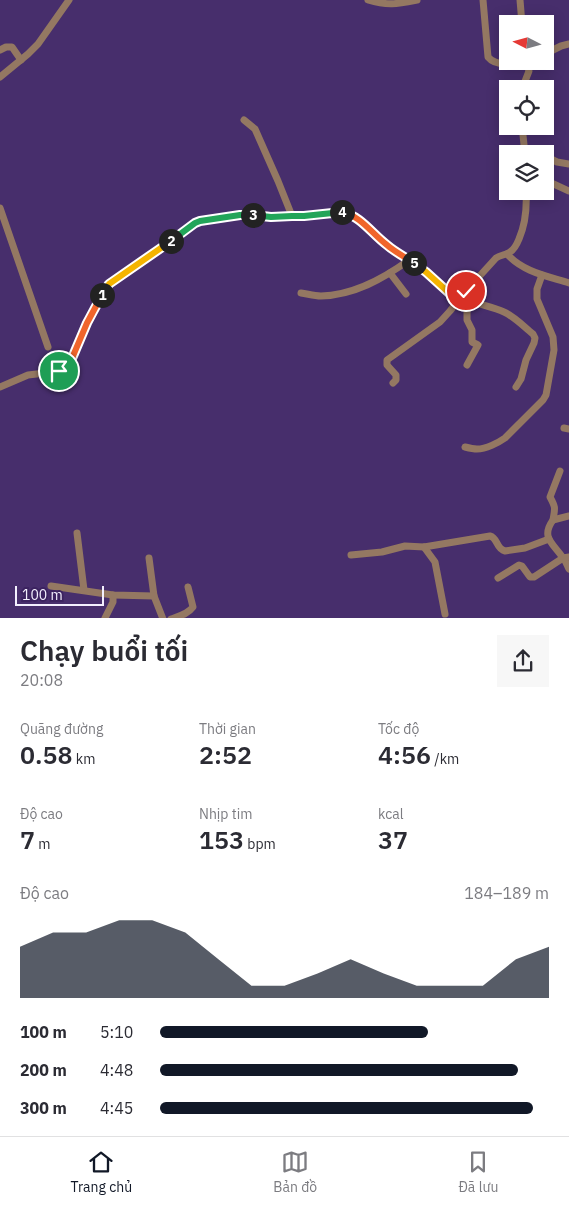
<!DOCTYPE html>
<html lang="vi">
<head>
<meta charset="utf-8">
<style>
	:root { --surface:#fff; --page:#f7f7f7; --text:#2b2b33; --muted:#7c7c81; --line:#e1e1e2; --accent:#111827 }
	body { margin:0; font-family:"IBM Plex Sans",sans-serif; background:var(--page); color:var(--text); height:100vh; display:flex; flex-direction:column; font-size:19px; white-space:nowrap }
	* { box-sizing:border-box; margin:0 }
	p { font-size:16px; color:var(--muted) }
	.icon { flex:none; width:28px; height:28px; fill:none; stroke:currentColor; stroke-width:2; stroke-linecap:round; stroke-linejoin:round }
	.map { position:relative; height:618px; overflow:hidden }
	.details { display:flex; flex-direction:column; background:var(--surface); flex:1 }
	.details>* { flex:none }
	.needle { width:32px; rotate:276deg }
	.fabs { position:absolute; left:499px; top:15px; display:grid; gap:10px }
	.fabs a { display:grid; place-items:center; width:55px; height:55px; border-radius:0px; background:var(--surface); box-shadow:0 2px 12px #0003; font-size:25px }
	.scale { position:absolute; left:15px; bottom:12px; width:89px; box-sizing:border-box; padding-left:5px; border:2px solid #f3effe; border-top:0; font-size:14px; line-height:18px; white-space:nowrap; color:#f3effe; -webkit-text-stroke:4px #3c2360; paint-order:stroke }
	.pin { position:absolute; display:grid; place-items:center; width:42px; height:42px; color:#fff; margin:-21px; border:2px solid #fff; border-radius:50%; box-shadow:0 1px 5px #0007 }
	.km { position:absolute; width:25px; height:25px; margin:-12px; border-radius:50%; background:#222; color:#fff; font-size:14px; line-height:25px; text-align:center }
	.round { display:grid; place-items:center; flex:none; width:52px; height:52px; border-radius:0px; background:var(--page) }
	.overview { display:flex; align-items:center; justify-content:space-between; height:85px; padding:0 20px }
	h1 { font-size:28px; font-weight:600; line-height:38px }
	.figures { display:grid; grid-template-columns:repeat(3,1fr); gap:8px; height:85px; padding:5px 20px }
	.figures div { display:grid; align-content:center }
	.figures b { font-size:25px; font-weight:600 }
	.figures small { font-size:14px; font-weight:400 }
	.figures p { font-size:14px }
	.chart { height:140px; padding:10px 20px }
	.chart p { display:flex; justify-content:space-between }
	.chart svg { width:100%; height:90px; margin-top:5px; fill:var(--accent); opacity:.7 }
	ul { padding:0 20px; list-style:none; font-size:16px }
	li { display:grid; grid-template-columns:80px 60px 1fr; align-items:center; height:38px }
	li i { height:12px; border-radius:6px; background:var(--accent) }
	.tab-bar { display:flex; justify-content:space-around; align-items:center; height:70px; border-top:1px solid var(--line); background:var(--surface); font-size:14px; color:var(--muted) }
	.tab-bar a { display:grid; justify-items:center; gap:2px }
	.tab-bar .current { color:var(--accent) }
	.map>svg:first-child { display:block }
	.lines { fill:none; stroke-linecap:round; stroke-linejoin:round }
	.minor { stroke:#947862; stroke-width:7 }
	.split-1-casing { stroke:#fff; stroke-width:10 }
	.split-2-casing { stroke:#fff; stroke-width:10 }
	.split-3-casing { stroke:#fff; stroke-width:10 }
	.split-4-casing { stroke:#fff; stroke-width:10 }
	.split-5-casing { stroke:#fff; stroke-width:10 }
	.split-6-casing { stroke:#fff; stroke-width:10 }
	.split-1 { stroke:#f0652b; stroke-width:6 }
	.split-2 { stroke:#f5b400; stroke-width:6 }
	.split-3 { stroke:#22a559; stroke-width:6 }
	.split-4 { stroke:#22a559; stroke-width:6 }
	.split-5 { stroke:#f0652b; stroke-width:6 }
	.split-6 { stroke:#f5b400; stroke-width:6 }
</style>
</head>
<body>
<div class="map">
<svg width="569" height="619" viewBox="0 0 569 619">
	<rect width="100%" height="100%" fill="#472e6c"/>
	<g class="lines">
		<!-- minor -->
		<g class="minor">
			<path d="M368,0C388,6 397,4 417,0"/>
			<path d="M483,0L488,57C496,67 514,64 525,62"/>
			<path d="M520,0L522,24"/>
			<path d="M0,50L6,47H12L21,60"/>
			<path d="M545,54L561,46L569,44"/>
			<path d="M0,77L28,54L38,44L69,0"/>
			<path d="M522,89L529,71L528,68L525,61"/>
			<path d="M244,120L255,129L278,181L292,216"/>
			<path d="M522,126L525,154"/>
			<path d="M524,151L539,154"/>
			<path d="M545,156L557,162L569,164"/>
			<path d="M545,180L569,191"/>
			<path d="M0,208L48,347"/>
			<path d="M507,254C523,272 547,276 569,283"/>
			<path d="M390,273L406,294"/>
			<path d="M301,293C308,294 314,296 321,296C354,295 383,279 409,260"/>
			<path d="M462,297C475,304 490,306 504,312C515,317 524,327 533,334L535,338L534,343L526,360L521,379L516,387"/>
			<path d="M467,365L478,345L472,342V330L467,320V310L470,301"/>
			<path d="M393,383L396,380V375L387,365V360L440,322L450,311L466,291L496,258C500,255 506,255 510,252C515,249 517,244 519,239C526,223 527,208 526,191"/>
			<path d="M0,387L28,375L54,372L63,370L70,363L87,323L106,287L161,249L195,223L206,219L240,215L304,216L334,212L347,213L351,215L369,228L386,245L426,272L458,301"/>
			<path d="M564,428L569,429"/>
			<path d="M465,447C469,448 473,449 477,449C486,449 498,443 505,438L543,400L546,395L554,350L553,337L537,299V289L542,275"/>
			<path d="M569,516L553,520C540,538 554,544 563,558C566,561 567,565 569,569"/>
			<path d="M553,520C555,508 556,508 550,497L560,471"/>
			<path d="M77,533L84,590"/>
			<path d="M424,547L435,562L445,614"/>
			<path d="M351,555L382,552L405,546L424,547L490,536C498,538 496,549 505,551L525,548L549,539"/>
			<path d="M149,558L154,596L163,619"/>
			<path d="M498,578L519,565L522,566L530,577H534L563,558L569,557"/>
			<path d="M51,586L113,595L154,596"/>
			<path d="M105,618L113,602V595"/>
			<path d="M171,619C179,616 188,614 193,607L188,587"/>
		</g>
	</g>
	<g class="lines">
		<defs>
			<path id="split-1" d="M59,371L63,370L70,363L87,323L102,295"/>
			<path id="split-2" d="M102,295L109,284L171,241"/>
			<path id="split-3" d="M171,241L195,223L200,221L240,215H253"/>
			<path id="split-4" d="M253,215L271,217L292,216H304L342,212"/>
			<path id="split-5" d="M342,212C361,216 372,234 387,245C395,252 405,257 414,263"/>
			<path id="split-6" d="M414,263L426,272L458,301L466,291"/>
		</defs>
		<!-- split-1 casing -->
		<use href="#split-1" class="split-1-casing"/>
		<!-- split-2 casing -->
		<use href="#split-2" class="split-2-casing"/>
		<!-- split-3 casing -->
		<use href="#split-3" class="split-3-casing"/>
		<!-- split-4 casing -->
		<use href="#split-4" class="split-4-casing"/>
		<!-- split-5 casing -->
		<use href="#split-5" class="split-5-casing"/>
		<!-- split-6 casing -->
		<use href="#split-6" class="split-6-casing"/>
		<!-- split-1 -->
		<use href="#split-1" class="split-1"/>
		<!-- split-2 -->
		<use href="#split-2" class="split-2"/>
		<!-- split-3 -->
		<use href="#split-3" class="split-3"/>
		<!-- split-4 -->
		<use href="#split-4" class="split-4"/>
		<!-- split-5 -->
		<use href="#split-5" class="split-5"/>
		<!-- split-6 -->
		<use href="#split-6" class="split-6"/>
	</g>
</svg>
<div class="fabs">
<a><svg class="needle" viewBox="-14 -14 28 28"><path d="M0-13l5 13h-10z" fill="#e53935"/><path d="M0 13l5-13h-10z" fill="#7c7c81"/></svg></a>
<a><svg class="icon" aria-label="locate" viewBox="0 0 24 24"><circle cx="12" cy="12" r="6"/><path d="M12 2v4M12 18v4M2 12h4M18 12h4"/></svg></a>
<a><svg class="icon" aria-label="layers" viewBox="0 0 24 24"><path d="M12 4l9 5-9 5-9-5zM3 14l9 5 9-5"/></svg></a>
</div>
<div class="scale">100 m</div>
<div class="pin" style="left:59px;top:371px;background:#1e9e55"><svg class="icon" aria-label="arrive" viewBox="0 0 24 24"><path d="M6 21V4h12l-3 4 3 4H6"/></svg></div>
<div class="pin" style="left:466px;top:291px;background:#d93025"><svg class="icon" aria-label="check" viewBox="0 0 24 24"><path d="M5 12l5 5 9-10"/></svg></div>
<b class="km" style="left:102px;top:295px">1</b>
<b class="km" style="left:171px;top:241px">2</b>
<b class="km" style="left:253px;top:215px">3</b>
<b class="km" style="left:342px;top:212px">4</b>
<b class="km" style="left:414px;top:263px">5</b>
</div>
<section class="details">
<div class="overview"><div><h1>Chạy buổi tối</h1><p>20:08</p></div><a class="round"><svg class="icon" aria-label="share" viewBox="0 0 24 24"><path d="M12 15V3M7 8l5-5 5 5M5 13v7h14v-7"/></svg></a></div>
<div class="figures">
<div><p>Quãng đường</p><b>0.58<small> km</small></b></div>
<div><p>Thời gian</p><b>2:52</b></div>
<div><p>Tốc độ</p><b>4:56<small> /km</small></b></div>
</div>
<div class="figures">
<div><p>Độ cao</p><b>7<small> m</small></b></div>
<div><p>Nhịp tim</p><b>153<small> bpm</small></b></div>
<div><p>kcal</p><b>37</b></div>
</div>
<div class="chart"><p><span>Độ cao</span>184–189 m</p>
<svg viewBox="0 0 160 44" preserveAspectRatio="none"><path d="M0 44V19L10 12L20 12L30 6L40 6L50 12L60 25L70 38L80 38L90 32L100 25L110 32L120 38L130 38L140 38L150 25L160 19V44z"/></svg>
</div>
<ul>
<li><b>100 m</b>5:10<i style="width:69%"></i></li>
<li><b>200 m</b>4:48<i style="width:92%"></i></li>
<li><b>300 m</b>4:45<i style="width:96%"></i></li>
</ul>
</section>
<nav class="tab-bar">
<a class="current"><svg class="icon" aria-label="home" viewBox="0 0 24 24"><path d="M3 11l9-7 9 7M6 9v11h12V9"/></svg>Trang chủ</a>
<a><svg class="icon" aria-label="map" viewBox="0 0 24 24"><path d="M3 6l6-2 6 2 6-2v14l-6 2-6-2-6 2zM9 4v14M15 6v14"/></svg>Bản đồ</a>
<a><svg class="icon" aria-label="saved" viewBox="0 0 24 24"><path d="M7 4h10v16l-5-4-5 4z"/></svg>Đã lưu</a>
</nav>
</body>
</html>
